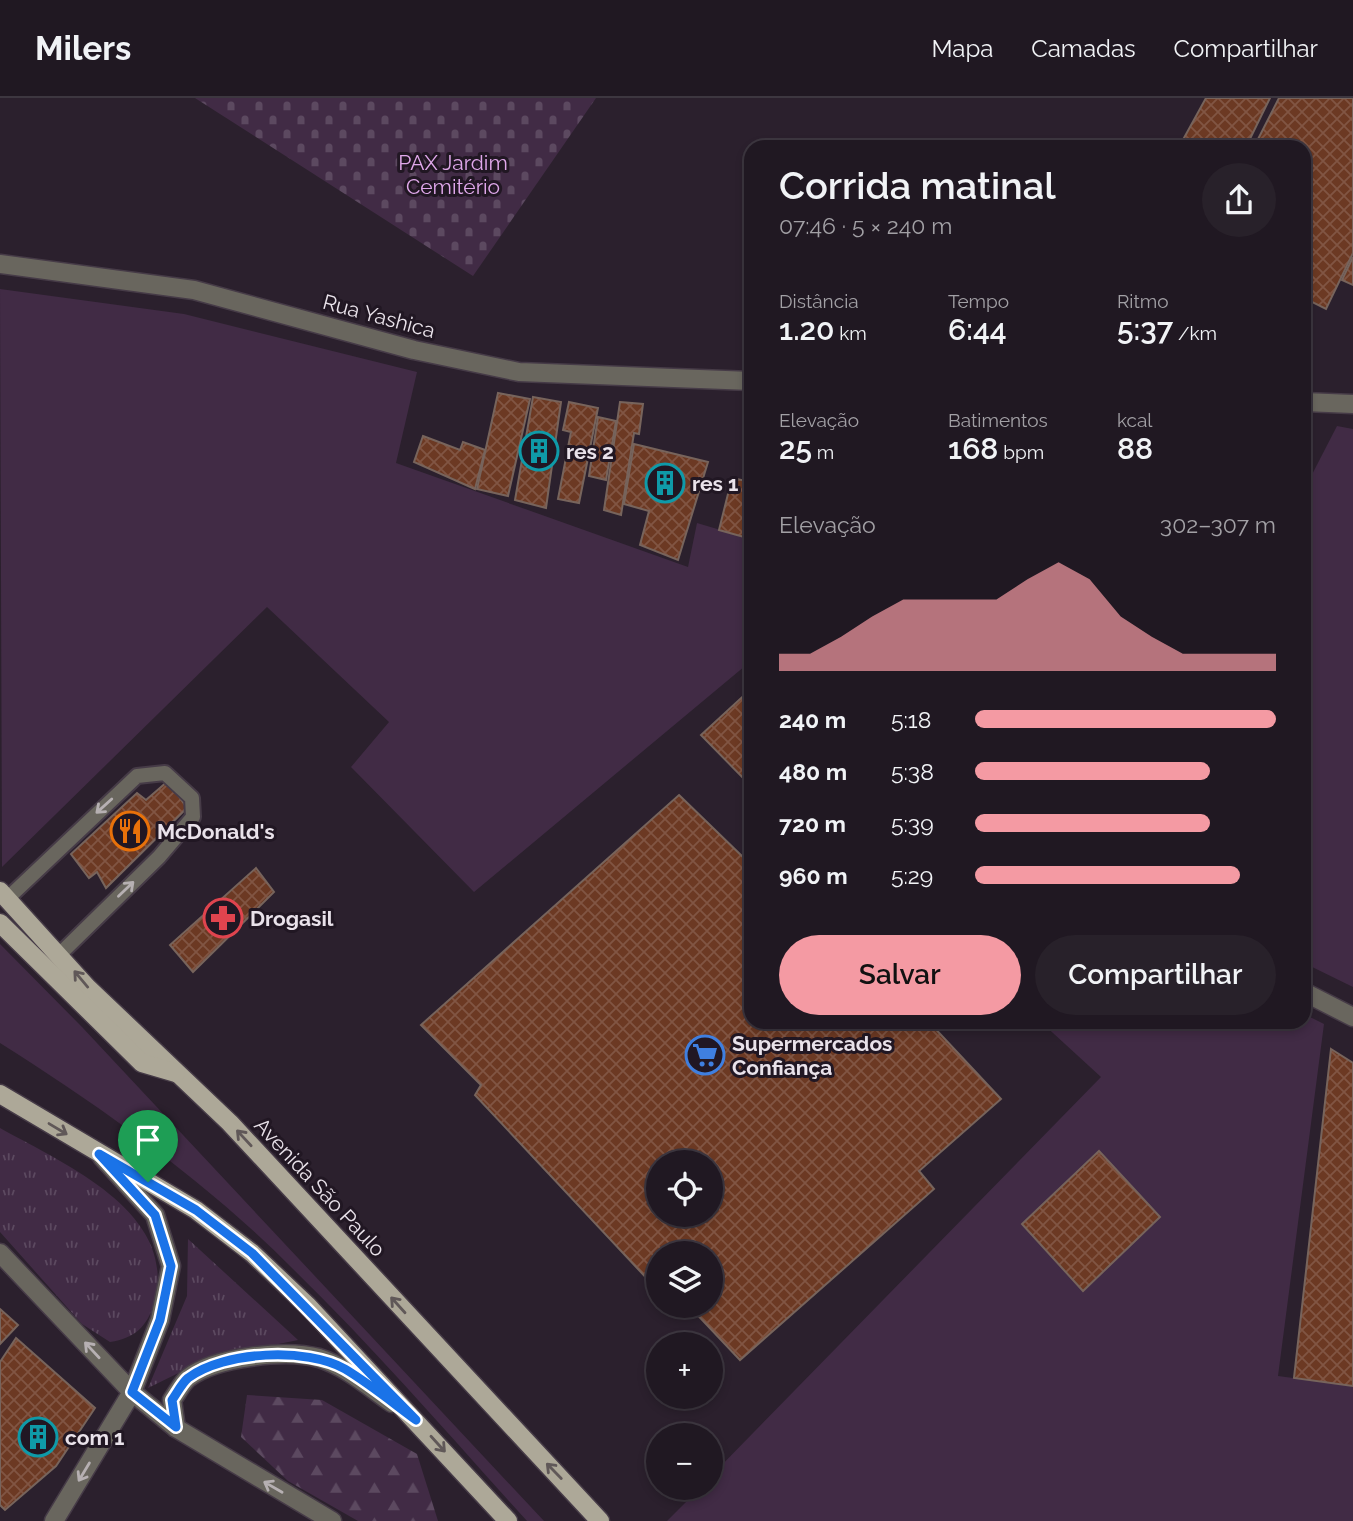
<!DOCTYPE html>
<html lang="pt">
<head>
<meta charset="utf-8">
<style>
	:root { --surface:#201822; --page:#28212a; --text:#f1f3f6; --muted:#a2a0a5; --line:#3d3740; --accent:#f49aa3 }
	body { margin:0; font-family:Raleway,sans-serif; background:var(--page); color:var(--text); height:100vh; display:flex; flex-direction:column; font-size:26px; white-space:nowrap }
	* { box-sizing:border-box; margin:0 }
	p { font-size:23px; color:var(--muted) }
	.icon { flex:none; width:38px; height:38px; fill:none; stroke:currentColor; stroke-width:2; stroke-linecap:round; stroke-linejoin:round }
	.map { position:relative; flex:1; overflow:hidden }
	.details { position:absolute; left:744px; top:42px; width:567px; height:889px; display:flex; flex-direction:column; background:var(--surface); border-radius:21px; box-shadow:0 4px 10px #0003,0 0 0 2px var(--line) }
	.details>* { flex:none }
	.tools { position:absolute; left:646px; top:1052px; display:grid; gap:14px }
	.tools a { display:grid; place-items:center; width:77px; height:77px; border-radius:50%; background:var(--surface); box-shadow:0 4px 10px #0003,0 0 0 2px var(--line); font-size:35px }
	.pin { position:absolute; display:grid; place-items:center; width:60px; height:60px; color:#fff; margin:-72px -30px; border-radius:50% 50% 50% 0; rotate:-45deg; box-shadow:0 0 7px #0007 }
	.pin .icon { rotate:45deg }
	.round { display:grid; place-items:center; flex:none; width:74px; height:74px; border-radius:37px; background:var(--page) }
	.head { display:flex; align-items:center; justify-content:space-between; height:119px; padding:0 35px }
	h1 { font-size:38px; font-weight:600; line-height:52px }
	.figures { display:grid; grid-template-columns:repeat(3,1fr); gap:10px; height:119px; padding:7px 35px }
	.figures div { display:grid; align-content:center }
	.figures b { font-size:30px; font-weight:600 }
	.figures small { font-size:19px; font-weight:400 }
	.figures p { font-size:19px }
	.chart { height:196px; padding:14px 35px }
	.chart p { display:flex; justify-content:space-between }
	.chart svg { width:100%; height:126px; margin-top:7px; fill:var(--accent); opacity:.7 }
	.cta { display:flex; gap:14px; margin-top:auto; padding:14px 35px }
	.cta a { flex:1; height:80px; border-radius:42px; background:var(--accent); color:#111; font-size:28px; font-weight:600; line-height:80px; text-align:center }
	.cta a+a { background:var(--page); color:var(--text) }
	ul { padding:0 35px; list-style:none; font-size:23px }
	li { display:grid; grid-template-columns:112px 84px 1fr; align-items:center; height:52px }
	li i { height:18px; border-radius:9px; background:var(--accent) }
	header { display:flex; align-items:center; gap:42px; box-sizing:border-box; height:98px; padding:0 35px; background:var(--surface); border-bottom:2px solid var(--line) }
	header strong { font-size:33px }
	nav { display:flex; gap:38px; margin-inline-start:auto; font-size:24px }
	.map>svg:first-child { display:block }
	.grass { fill:#412b45 }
	.forest { fill:url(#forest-firs) }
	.cemetery { fill:url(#cemetery-stones) }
	.park { fill:url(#park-tufts) }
	.building { fill:url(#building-cross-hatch); stroke:#77645c; stroke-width:2; fill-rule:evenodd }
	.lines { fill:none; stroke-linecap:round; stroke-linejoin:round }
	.lane-casing { stroke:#463b47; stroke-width:18 }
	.street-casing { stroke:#463b47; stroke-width:21 }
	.primary-casing { stroke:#463b47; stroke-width:21 }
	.lane { stroke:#69665e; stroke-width:14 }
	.street { stroke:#69665e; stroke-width:18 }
	.primary { stroke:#ada898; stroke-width:18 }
	.oneway { stroke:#b6b0b2 }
	.oneway2 { stroke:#605858 }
	.route-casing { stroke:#fff; stroke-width:14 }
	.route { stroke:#1a73e8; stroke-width:9 }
	.labels { text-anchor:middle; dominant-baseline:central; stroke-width:6; stroke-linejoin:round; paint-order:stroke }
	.park-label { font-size:21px; fill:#e0a8eb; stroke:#211723 }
	.street-label { font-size:21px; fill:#e9e2ea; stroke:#211723 }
	.poi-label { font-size:21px; font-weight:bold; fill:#e9e2ea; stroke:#211723; text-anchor:start }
</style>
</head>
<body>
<header>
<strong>Milers</strong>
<nav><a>Mapa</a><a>Camadas</a><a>Compartilhar</a></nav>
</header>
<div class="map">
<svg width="1353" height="1423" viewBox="0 0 1353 1423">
	<defs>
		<pattern id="forest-firs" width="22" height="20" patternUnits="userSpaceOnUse" patternTransform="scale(1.75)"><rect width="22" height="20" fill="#412b45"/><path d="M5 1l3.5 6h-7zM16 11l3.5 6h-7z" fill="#5c4960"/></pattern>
		<pattern id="cemetery-stones" width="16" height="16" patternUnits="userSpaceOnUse" patternTransform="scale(1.75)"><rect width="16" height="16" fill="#412b45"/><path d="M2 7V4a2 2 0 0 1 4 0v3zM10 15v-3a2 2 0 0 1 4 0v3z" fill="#5c4960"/></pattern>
		<pattern id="park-tufts" width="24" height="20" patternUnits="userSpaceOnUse" patternTransform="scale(1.75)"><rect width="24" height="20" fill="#412b45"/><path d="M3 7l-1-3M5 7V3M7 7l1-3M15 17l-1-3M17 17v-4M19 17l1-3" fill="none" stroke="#5c4960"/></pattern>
		<pattern id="building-cross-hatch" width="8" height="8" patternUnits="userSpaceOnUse" patternTransform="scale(1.75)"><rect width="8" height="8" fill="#6c3923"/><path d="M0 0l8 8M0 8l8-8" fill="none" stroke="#815543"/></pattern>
	</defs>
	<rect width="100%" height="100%" fill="#2b202d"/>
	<!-- grass -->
	<g class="grass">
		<path d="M0,191L184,216L417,274L396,365L688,469L697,425L751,441V563L474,794L351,669L389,624L267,509L2,769Z"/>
		<path d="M1337,328L1353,331V889L1304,865V392Z"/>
		<path d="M0,846L82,929L544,1423H527C450,1338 375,1251 293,1171C207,1084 103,1010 0,945Z"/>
		<path d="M1304,916L1324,926L1278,1278L1353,1288V1423H667L700,1390H710L711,1378L1101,979L1041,924H1304Z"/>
	</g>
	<!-- forest -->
	<path class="forest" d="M247,1297L322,1302L417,1356L438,1423H358L288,1383L241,1339Z"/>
	<!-- cemetery -->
	<path class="cemetery" d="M195,0H596L473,178Z"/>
	<!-- park -->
	<g class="park">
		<path d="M0,1030C62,1065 180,1114 154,1205C147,1229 135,1240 110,1244L82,1226L0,1134Z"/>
		<path d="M188,1141L298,1242L209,1260L148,1290L187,1198Z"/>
	</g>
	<!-- building -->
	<g class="building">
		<path d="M1206,0H1270L1246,49H1179Z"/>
		<path d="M1279,0H1353V155L1326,211L1304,200V49H1254Z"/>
		<path d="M1353,159V187L1342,182Z"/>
		<path d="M498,295L530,301L508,398L477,391Z"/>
		<path d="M533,299L561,304L546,410L515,402Z"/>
		<path d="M569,304L598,310L579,405L558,401L571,334L563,332Z"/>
		<path d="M620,304L643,306L639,336L634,335L621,417L604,412Z"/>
		<path d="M598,319L616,323L606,382L589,378Z"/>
		<path d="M423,338L460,352L463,344L485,352L475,391L414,364Z"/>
		<path d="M634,346L708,364L678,462L640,447L649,413L624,406Z"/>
		<path d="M732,380L751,384V441L719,432Z"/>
		<path d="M751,591V688L701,637Z"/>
		<path d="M168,683L187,710L106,790L97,774L89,780L71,756L137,695L146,702Z"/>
		<path d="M679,697L744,760L751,753V924H929L1001,1001L919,1073L934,1091L740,1262L689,1208H710V1155H658V1182L652,1186L475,997L481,987L421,927ZM658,1064H710V1116H658Z"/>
		<path d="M256,770L274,794L193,874L170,847Z"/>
		<path d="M1331,951L1353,965V1288L1294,1280Z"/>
		<path d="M1099,1053L1160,1119L1083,1193L1022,1126Z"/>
		<path d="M0,1211L18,1227L0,1246Z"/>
		<path d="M16,1240L95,1310L56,1368L5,1412L0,1407V1264Z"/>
	</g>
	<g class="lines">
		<defs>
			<path id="lane" d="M7,801L137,678L165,675L192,700L193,719L159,759L60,856"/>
			<g id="street">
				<path d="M0,166L194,192L414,252L519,274L751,283"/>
				<path d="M1304,304L1353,306"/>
				<path d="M1304,894L1353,919"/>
				<path d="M0,1155L132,1294L176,1330L332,1423"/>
				<path d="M176,1330L172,1302C177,1295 182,1285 188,1280C215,1259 286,1251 319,1260C347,1269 369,1289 392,1305"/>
				<path d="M54,1423L132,1294L160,1222L171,1168L155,1117L102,1059"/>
			</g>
			<g id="primary">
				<path d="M0,793L87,889L230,1025L600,1423"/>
				<path d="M0,825L142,965L176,975"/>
				<path d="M0,996L196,1112L252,1155L307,1207L508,1423"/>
			</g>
		</defs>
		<!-- lane casing -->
		<use href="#lane" class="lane-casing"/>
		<!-- street casing -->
		<use href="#street" class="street-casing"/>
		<!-- primary casing -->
		<use href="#primary" class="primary-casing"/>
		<!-- lane -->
		<use href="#lane" class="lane"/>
		<!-- street -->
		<use href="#street" class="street"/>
		<!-- primary -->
		<use href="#primary" class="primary"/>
	</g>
	<!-- one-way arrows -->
	<defs><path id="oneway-shaft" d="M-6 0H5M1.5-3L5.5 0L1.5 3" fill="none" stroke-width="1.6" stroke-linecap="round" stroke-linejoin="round" transform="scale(1.75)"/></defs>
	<g class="oneway">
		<use href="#oneway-shaft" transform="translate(104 708) rotate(138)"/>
		<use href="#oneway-shaft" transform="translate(126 791) rotate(-44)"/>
		<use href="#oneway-shaft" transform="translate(92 1252) rotate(-133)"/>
		<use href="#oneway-shaft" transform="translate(84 1374) rotate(121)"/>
		<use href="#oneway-shaft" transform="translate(273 1389) rotate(-150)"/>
	</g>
	<g class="oneway2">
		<use href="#oneway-shaft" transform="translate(81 881) rotate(-130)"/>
		<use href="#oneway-shaft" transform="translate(58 1031) rotate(31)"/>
		<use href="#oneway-shaft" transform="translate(244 1040) rotate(-133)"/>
		<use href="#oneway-shaft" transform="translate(398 1207) rotate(-132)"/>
		<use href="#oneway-shaft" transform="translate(438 1346) rotate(48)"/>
		<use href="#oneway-shaft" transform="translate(554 1373) rotate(-134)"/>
	</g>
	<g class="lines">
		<defs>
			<path id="route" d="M99,1056L196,1112L252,1155L416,1322C393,1305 370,1286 345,1271C307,1249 224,1253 188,1280C182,1285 177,1295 172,1302L176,1329L132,1294L160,1222L171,1168L155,1117Z"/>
		</defs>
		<!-- route casing -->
		<use href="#route" class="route-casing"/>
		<!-- route -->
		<use href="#route" class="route"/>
	</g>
	<!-- icons -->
	<defs>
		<symbol id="building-ring" viewBox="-11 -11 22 22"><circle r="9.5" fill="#211723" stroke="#0f9aa8" stroke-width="1.5"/><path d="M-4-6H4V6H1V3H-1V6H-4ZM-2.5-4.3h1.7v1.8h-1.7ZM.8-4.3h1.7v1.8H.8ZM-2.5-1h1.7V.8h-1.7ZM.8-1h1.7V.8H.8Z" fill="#0f9aa8"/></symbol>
		<symbol id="restaurant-ring" viewBox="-11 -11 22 22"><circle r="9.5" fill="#211723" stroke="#e8710a" stroke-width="1.5"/><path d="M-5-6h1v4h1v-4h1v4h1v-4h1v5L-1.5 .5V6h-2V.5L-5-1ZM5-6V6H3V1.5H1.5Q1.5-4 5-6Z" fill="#e8710a"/></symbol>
		<symbol id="pharmacy-ring" viewBox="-11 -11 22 22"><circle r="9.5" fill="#211723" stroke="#e0444e" stroke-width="1.5"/><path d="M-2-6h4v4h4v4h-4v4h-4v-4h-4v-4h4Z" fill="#e0444e"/></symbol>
		<symbol id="supermarket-ring" viewBox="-11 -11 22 22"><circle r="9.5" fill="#211723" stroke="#3f7fe0" stroke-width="1.5"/><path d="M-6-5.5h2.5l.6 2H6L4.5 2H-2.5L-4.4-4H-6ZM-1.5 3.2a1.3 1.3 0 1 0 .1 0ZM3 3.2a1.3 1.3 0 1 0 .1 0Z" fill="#3f7fe0"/></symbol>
	</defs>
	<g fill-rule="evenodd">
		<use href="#building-ring" x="517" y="331" width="44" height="44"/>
		<use href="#building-ring" x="643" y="363" width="44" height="44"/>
		<use href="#restaurant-ring" x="108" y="711" width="44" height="44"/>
		<use href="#pharmacy-ring" x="201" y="798" width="44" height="44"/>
		<use href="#supermarket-ring" x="683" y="935" width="44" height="44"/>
		<use href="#building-ring" x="16" y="1317" width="44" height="44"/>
	</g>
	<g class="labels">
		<!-- park labels -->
		<g class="park-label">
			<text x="453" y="64">PAX Jardim<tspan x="453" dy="24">Cemitério</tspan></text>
		</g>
		<!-- street labels -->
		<g class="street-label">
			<text transform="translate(379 218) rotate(15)">Rua Yashica</text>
			<text transform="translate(320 1089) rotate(47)">Avenida São Paulo</text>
		</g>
		<!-- poi labels -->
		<g class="poi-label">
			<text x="566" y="353">res 2</text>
			<text x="692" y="385">res 1</text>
			<text x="157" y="733">McDonald's</text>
			<text x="250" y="820">Drogasil</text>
			<text x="732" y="945">Supermercados<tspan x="732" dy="24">Confiança</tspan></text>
			<text x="65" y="1339">com 1</text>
		</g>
	</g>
</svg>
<div class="tools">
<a><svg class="icon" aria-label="locate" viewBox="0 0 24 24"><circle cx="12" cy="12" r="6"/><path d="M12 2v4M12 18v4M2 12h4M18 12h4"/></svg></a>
<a><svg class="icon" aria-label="layers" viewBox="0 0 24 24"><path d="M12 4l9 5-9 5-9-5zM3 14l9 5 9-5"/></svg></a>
<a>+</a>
<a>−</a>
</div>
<div class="pin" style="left:148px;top:1084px;background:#1e9e55"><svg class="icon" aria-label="arrive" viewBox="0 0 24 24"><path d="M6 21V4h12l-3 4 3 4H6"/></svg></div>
<section class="details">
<div class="head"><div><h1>Corrida matinal</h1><p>07:46 · 5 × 240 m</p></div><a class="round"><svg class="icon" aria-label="share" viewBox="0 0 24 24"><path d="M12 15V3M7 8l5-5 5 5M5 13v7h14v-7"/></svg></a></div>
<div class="figures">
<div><p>Distância</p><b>1.20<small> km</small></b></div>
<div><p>Tempo</p><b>6:44</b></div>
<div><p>Ritmo</p><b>5:37<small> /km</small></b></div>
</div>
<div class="figures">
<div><p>Elevação</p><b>25<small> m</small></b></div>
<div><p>Batimentos</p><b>168<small> bpm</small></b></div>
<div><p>kcal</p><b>88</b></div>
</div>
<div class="chart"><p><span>Elevação</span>302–307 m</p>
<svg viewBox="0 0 160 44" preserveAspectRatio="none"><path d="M0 44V38L10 38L20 32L30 25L40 19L50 19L60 19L70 19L80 12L90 6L100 12L110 25L120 32L130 38L140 38L150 38L160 38V44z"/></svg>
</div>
<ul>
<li><b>240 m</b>5:18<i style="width:100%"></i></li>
<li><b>480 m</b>5:38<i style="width:78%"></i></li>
<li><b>720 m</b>5:39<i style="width:78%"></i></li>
<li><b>960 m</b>5:29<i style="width:88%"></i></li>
</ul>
<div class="cta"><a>Salvar</a><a>Compartilhar</a></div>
</section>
</div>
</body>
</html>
